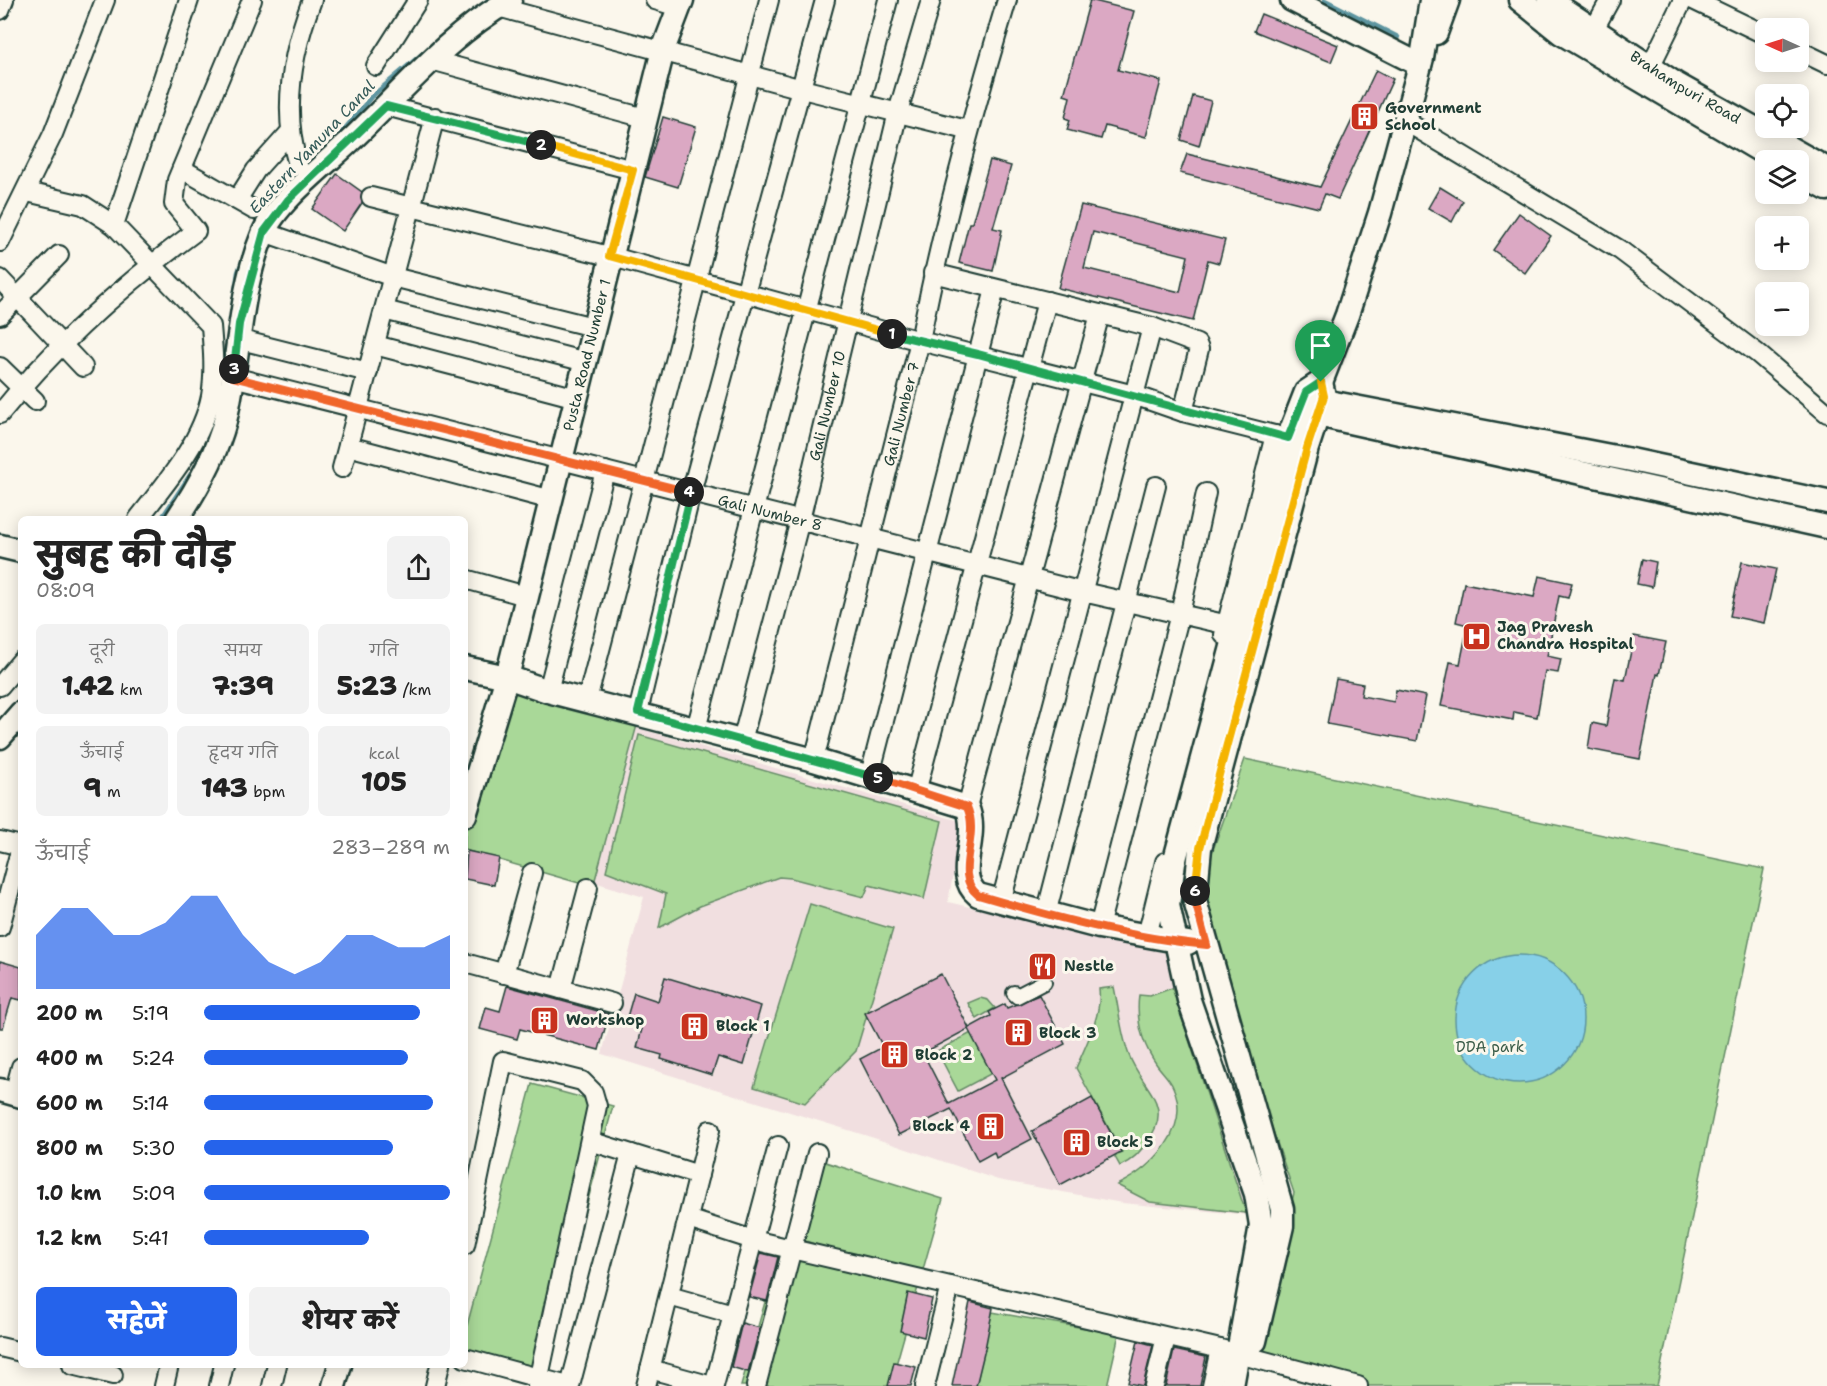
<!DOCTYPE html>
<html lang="hi">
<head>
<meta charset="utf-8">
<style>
	:root { --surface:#fff; --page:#f2f2f2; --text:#222; --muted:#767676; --accent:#2563eb }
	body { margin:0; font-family:"Shantell Sans","Playpen Sans Deva",sans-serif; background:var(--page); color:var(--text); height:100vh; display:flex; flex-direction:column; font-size:22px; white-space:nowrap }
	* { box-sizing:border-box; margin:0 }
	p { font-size:20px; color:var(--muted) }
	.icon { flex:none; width:33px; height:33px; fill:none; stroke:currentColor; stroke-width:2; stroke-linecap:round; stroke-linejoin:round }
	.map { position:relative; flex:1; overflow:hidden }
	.sheet { position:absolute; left:18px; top:516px; width:450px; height:852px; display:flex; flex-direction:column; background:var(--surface); border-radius:9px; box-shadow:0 3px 15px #0003 }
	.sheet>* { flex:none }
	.needle { width:39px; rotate:273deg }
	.tools { position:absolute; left:1755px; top:18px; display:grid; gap:12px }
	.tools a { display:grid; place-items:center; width:54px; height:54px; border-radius:9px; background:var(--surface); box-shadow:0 3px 15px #0003; font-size:30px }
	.pin { position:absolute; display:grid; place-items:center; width:51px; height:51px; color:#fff; margin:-62px -26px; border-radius:50% 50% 50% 0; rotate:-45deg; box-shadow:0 0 6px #0007 }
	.pin .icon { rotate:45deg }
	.km { position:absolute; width:30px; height:30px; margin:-15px; border-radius:50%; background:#222; color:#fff; font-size:16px; line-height:30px; text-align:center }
	.round { display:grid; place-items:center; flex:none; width:63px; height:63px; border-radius:9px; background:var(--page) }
	.summary { display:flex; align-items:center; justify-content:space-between; height:102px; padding:0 18px }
	h1 { font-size:33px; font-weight:800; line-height:45px }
	.figures { display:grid; grid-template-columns:repeat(3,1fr); gap:9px; height:102px; padding:6px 18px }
	.figures div { display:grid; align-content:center; border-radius:9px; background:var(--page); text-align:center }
	.figures b { font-size:26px; font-weight:800 }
	.figures small { font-size:16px; font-weight:400 }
	.figures p { font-size:16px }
	.chart { height:168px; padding:12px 18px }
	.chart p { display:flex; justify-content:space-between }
	.chart svg { width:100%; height:108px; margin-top:6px; fill:var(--accent); opacity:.7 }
	.primary-button { display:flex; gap:12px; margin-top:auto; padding:12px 18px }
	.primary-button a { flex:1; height:69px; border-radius:9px; background:var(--accent); color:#fff; font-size:24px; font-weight:800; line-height:69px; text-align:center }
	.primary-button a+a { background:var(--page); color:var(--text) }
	ul { padding:0 18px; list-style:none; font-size:20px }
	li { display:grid; grid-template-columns:96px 72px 1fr; align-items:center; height:45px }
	li i { height:15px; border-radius:8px; background:var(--accent) }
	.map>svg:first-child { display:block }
	.built { fill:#f1dfe0 }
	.green { fill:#a9d898; stroke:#648a66; stroke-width:1.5 }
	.water { fill:#87d0e8; stroke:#5d95a0; stroke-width:1.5 }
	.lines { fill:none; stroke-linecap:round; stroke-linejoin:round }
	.stream { stroke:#5d95a0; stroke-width:4.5 }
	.building { fill:#dba8c3; stroke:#1f3d34; stroke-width:1.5; fill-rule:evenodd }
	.pedestrian-casing { stroke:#1f3d34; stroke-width:18 }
	.minor-casing { stroke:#1f3d34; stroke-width:22 }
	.tertiary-casing { stroke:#1f3d34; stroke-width:27 }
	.pedestrian { stroke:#fbf7ec; stroke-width:14 }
	.minor { stroke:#fbf7ec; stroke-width:18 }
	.tertiary { stroke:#fbf7ec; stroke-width:22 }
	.split-1-casing { stroke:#fff; stroke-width:12 }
	.split-2-casing { stroke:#fff; stroke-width:12 }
	.split-3-casing { stroke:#fff; stroke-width:12 }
	.split-4-casing { stroke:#fff; stroke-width:12 }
	.split-5-casing { stroke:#fff; stroke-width:12 }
	.split-6-casing { stroke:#fff; stroke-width:12 }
	.split-7-casing { stroke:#fff; stroke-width:12 }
	.split-1 { stroke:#22a559; stroke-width:8 }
	.split-2 { stroke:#f5b400; stroke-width:8 }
	.split-3 { stroke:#22a559; stroke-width:8 }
	.split-4 { stroke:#f0652b; stroke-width:8 }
	.split-5 { stroke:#22a559; stroke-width:8 }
	.split-6 { stroke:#f0652b; stroke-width:8 }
	.split-7 { stroke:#f5b400; stroke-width:8 }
	.labels { text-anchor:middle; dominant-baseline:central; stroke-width:6; stroke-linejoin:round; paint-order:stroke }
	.street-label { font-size:15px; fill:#1f3d34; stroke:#fbf7ec }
	.poi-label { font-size:15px; font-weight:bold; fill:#1f3d34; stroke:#fbf7ec; text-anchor:start }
	.park-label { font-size:15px; fill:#3b5c48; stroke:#fbf7ec }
	.water-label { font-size:16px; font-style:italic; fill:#345a58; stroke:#fbf7ec }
</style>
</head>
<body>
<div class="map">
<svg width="1827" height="1386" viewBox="0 0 1827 1386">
	<rect width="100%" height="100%" fill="#fbf7ec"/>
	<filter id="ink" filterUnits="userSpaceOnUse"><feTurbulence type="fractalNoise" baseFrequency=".0167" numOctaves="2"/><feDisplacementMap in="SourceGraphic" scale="12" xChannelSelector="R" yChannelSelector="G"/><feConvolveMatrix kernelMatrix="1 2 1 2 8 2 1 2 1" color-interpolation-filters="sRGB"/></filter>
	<g filter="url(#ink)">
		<!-- built -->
		<path class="built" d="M634,727L963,822L948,902L1166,953L1249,1215L1122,1203L998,1180L874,1138L602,1054L644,897L594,882Z"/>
		<!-- green -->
		<g class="green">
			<path d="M510,677L640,714L593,887L465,850V817Z"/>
			<path d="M639,735L942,821L924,899L869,885L864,897L791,878L779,877L700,906L659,928L666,894L606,871Z"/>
			<path d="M1245,759L1764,869L1657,1386H1363L1251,1358L1294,1193L1195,901Z"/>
			<path d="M810,904L893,929L856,1051L805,1103L754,1087Z"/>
			<path d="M1114,987C1119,1010 1121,1034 1129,1055C1141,1088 1176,1104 1147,1142C1139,1153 1133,1160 1120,1166L1115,1157L1122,1152L1076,1068C1086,1045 1102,1015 1099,989Z"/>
			<path d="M1172,988L1246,1213L1150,1202L1117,1185C1152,1168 1192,1129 1173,1087C1170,1079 1162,1072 1157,1065C1142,1044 1136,1019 1139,995L1150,996Z"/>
			<path d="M980,998L988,1000L995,1008L977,1019L968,1003Z"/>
			<path d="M975,1031L996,1071L958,1091L937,1051Z"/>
			<path d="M532,1084L613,1106L543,1369L465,1348V1333Z"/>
			<path d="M819,1160L943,1199L890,1386H741L781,1246L909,1276L797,1238Z"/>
			<path d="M992,1312L1119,1334L1107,1386H976Z"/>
		</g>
		<!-- water -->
		<circle class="water" cx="1519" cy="1019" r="64"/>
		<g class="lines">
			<!-- stream -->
			<g class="stream">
				<path d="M1325,0L1398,37"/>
				<path d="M481,6L488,0"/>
				<path d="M334,142L371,97L423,53"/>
				<path d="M222,376L238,272L255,227"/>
				<path d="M161,519L194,469"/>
			</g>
		</g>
		<!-- building -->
		<g class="building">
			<path d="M1090,0L1134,11L1118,70L1161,81L1146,137L1105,126L1101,139L1067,130L1070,120L1065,118L1070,97L1064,95Z"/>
			<path d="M1261,14L1338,45L1331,62L1254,31Z"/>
			<path d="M1376,70L1393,79L1338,199L1325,194L1319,208L1180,173L1187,154L1320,187Z"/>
			<path d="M1193,96L1211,101L1199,146L1181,140Z"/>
			<path d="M663,117L696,127L678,187L645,177Z"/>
			<path d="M990,160L1011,166L993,228L1002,230L993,271L959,263L969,223H972Z"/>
			<path d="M337,174L362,192V203L343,231L312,209Z"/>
			<path d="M1440,187L1463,201L1452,222L1428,208Z"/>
			<path d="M1081,205L1225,240L1219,263L1208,260L1193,321L1058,288ZM1093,232L1188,256L1180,292L1084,268Z"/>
			<path d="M1519,213L1551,236L1525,273L1493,250Z"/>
			<path d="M1642,559L1656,562L1652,587L1637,584Z"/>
			<path d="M1742,562L1776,569L1764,623L1730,616Z"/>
			<path d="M1539,576L1572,583L1568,598L1559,596L1547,656L1561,659L1558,673L1545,671L1537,717L1514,712L1513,720L1441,706L1450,662L1460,664L1468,625L1456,622L1464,583L1534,597Z"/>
			<path d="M1634,636L1666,642L1659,675L1657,674L1640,759L1588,749L1592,723L1606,726L1615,678L1625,680Z"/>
			<path d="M1336,679L1363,684L1361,696L1394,702L1396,690L1426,696L1417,741L1327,724Z"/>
			<path d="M467,851L499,858L494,885L465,879Z"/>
			<path d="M0,961L21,967V1000L12,998L3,1028H0Z"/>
			<path d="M941,974L969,1028L991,1016L989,1012L1005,1004L1007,1008L1039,995L1065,1044L1001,1078L1032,1139L996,1158L994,1152L978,1161L951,1109L899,1135L860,1059L883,1047L865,1013ZM968,1029L995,1080L949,1104L923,1053Z"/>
			<path d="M665,977L761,1006L744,1065L718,1057L712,1075L661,1059L662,1055L637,1048L642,1029L625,1024L634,993L658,1001Z"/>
			<path d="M507,986L609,1014L599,1050L520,1029L517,1039L480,1029L486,1007L500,1011Z"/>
			<path d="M1092,1098L1121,1152L1060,1185L1032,1131Z"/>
			<path d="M761,1253L778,1257L767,1301L749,1297Z"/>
			<path d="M908,1293L932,1299L924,1337L900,1331Z"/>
			<path d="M970,1302L993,1308L985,1349L976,1386H952Z"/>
			<path d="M742,1323L760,1328L748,1372L731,1367Z"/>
			<path d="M1138,1341L1153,1345L1143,1386L1128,1383Z"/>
			<path d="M1174,1350L1206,1357L1200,1386H1166Z"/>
			<path d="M894,1362L916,1367L911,1386H888Z"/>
		</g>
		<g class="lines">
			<defs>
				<path id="pedestrian" d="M1014,993L1017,996L1044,982"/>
				<g id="minor">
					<path d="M655,0L679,7"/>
					<path d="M1693,0L1766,35"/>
					<path d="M498,7L802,89L967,130"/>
					<path d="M0,10L4,0"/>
					<path d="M1588,40L1610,0"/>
					<path d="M1798,50L1827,64"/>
					<path d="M431,60L645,118"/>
					<path d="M376,66L418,0"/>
					<path d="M1645,77L1683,0"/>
					<path d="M386,106L633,170"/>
					<path d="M1405,121L1620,250L1757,353L1827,413"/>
					<path d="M298,165C282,111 292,52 312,0"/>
					<path d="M182,169L254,210"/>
					<path d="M27,192L83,205L114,225L211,326C213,349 215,373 211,396C202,442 166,483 138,519"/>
					<path d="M371,197L609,256L920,341L1134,395L1183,412"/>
					<path d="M237,200L256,170L291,131"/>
					<path d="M114,225L189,0"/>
					<path d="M264,232L393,277L593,327"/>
					<path d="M0,242L53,134L105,0"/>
					<path d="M933,273L1152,327L1197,344L1199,349L1183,412L1286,438"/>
					<path d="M0,279L83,367"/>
					<path d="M384,310L586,362"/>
					<path d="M0,315L59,255"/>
					<path d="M237,339L368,372"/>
					<path d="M375,345L577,398"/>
					<path d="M0,367L35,401"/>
					<path id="s1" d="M233,377L1083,592L1237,627"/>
					<path d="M0,414C56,344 124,284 196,231L174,204L177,180L252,0"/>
					<path d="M348,446L552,500"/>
					<path d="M342,468L435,117"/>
					<path d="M465,579L526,596"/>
					<path d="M1224,635L1275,435"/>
					<path d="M0,686L21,661"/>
					<path d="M548,691L605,471"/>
					<path d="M587,700L769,0"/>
					<path d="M638,712L691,493L825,0"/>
					<path d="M696,729L888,0"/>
					<path id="s2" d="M742,741L800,520L898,112L931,0"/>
					<path id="s3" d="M814,760L920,341C942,226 973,113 1007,0"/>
					<path d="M870,775L995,289"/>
					<path d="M916,792L1047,301"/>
					<path d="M967,807L1100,314"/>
					<path d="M0,841L21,846"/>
					<path d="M1001,902L1152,327"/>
					<path d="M1046,914L1156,486"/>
					<path d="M0,927L21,847"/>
					<path d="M1099,927L1180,614L1206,493"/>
					<path d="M1147,936L1165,862"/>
					<path d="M465,963L612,1003"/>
					<path d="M504,974L532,873"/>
					<path d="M561,989L588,888"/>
					<path d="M14,1094L21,1067"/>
					<path d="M590,1141L699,1175"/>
					<path d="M688,1219L753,1240L1220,1349L1358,1386"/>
					<path d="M465,1245L503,1061L582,1081L593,1092L597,1106L537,1386"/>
					<path d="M669,1296L733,1314"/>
					<path d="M0,1347L21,1352"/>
					<path d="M465,1358L568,1386"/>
					<path d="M72,1365L113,1375"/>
					<path d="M650,1369L712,1386"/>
					<path d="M164,1386L169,1365"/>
					<path d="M219,1386L224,1365"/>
					<path d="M272,1386L277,1365"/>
					<path d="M435,1386L440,1365"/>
					<path d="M570,1386L631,1154"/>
					<path d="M646,1386L710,1130"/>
					<path d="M714,1386L778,1146"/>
					<path d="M756,1386L817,1153"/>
					<path d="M925,1386L950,1286"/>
					<path d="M1154,1386L1166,1337"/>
					<path d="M1212,1386L1220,1349"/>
				</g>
				<g id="tertiary">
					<path d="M1292,0L1420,65"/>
					<path d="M1520,0L1561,33L1776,160"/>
					<path id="s4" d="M1549,0L1676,84L1827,169"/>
					<path d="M1436,33L1448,0"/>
					<path d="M1798,173L1827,189"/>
					<path d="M1308,398L1631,460L1827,502"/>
					<path d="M1304,412L1827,527"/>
					<path d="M177,519C197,489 216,456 225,421C240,359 238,294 263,234C276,202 325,165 350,141C402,92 447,36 510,0"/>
					<path d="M0,546L21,551"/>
					<path d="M465,668L507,677L548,691L814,760L967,807C981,838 952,874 978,895L1099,927L1188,943"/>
					<path d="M0,737L21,713"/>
					<path id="s5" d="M465,815L507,677L663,50L682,0"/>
					<path d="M0,1090L21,1096"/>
					<path d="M1255,1341L1282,1226V1209L1195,901L1200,848L1307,448L1324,396L1321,382"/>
					<path d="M334,1386L340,1365"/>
					<path d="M1232,1386L1261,1225L1256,1194L1189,1000L1168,905L1174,863L1288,438L1306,392L1321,382L1347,315L1380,213L1422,58L1431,0"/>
				</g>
			</defs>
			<!-- pedestrian casing -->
			<use href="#pedestrian" class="pedestrian-casing"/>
			<!-- minor casing -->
			<use href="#minor" class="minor-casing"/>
			<!-- tertiary casing -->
			<use href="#tertiary" class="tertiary-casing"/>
			<!-- pedestrian -->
			<use href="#pedestrian" class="pedestrian"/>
			<!-- minor -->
			<use href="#minor" class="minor"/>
			<!-- tertiary -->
			<use href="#tertiary" class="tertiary"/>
		</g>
	</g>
	<g class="lines" filter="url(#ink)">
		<defs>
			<path id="split-1" d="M892,334L978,354L1288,438L1306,392L1321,382"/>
			<path id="split-2" d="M541,145L633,170L609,256L892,334"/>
			<path id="split-3" d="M234,369L239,324L264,232L288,200L386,106L541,145"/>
			<path id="split-4" d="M234,369L233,377L689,492"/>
			<path id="split-5" d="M689,492L691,493L638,712L878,778"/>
			<path id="split-6" d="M878,778L967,807C981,838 952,874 978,895C1053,917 1130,938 1207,945L1195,901V891"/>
			<path id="split-7" d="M1195,891L1200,848L1226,748L1307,448L1324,396L1321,382"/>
		</defs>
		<!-- split-1 casing -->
		<use href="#split-1" class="split-1-casing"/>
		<!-- split-2 casing -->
		<use href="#split-2" class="split-2-casing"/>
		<!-- split-3 casing -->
		<use href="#split-3" class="split-3-casing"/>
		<!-- split-4 casing -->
		<use href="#split-4" class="split-4-casing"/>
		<!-- split-5 casing -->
		<use href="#split-5" class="split-5-casing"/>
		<!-- split-6 casing -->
		<use href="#split-6" class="split-6-casing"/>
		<!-- split-7 casing -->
		<use href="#split-7" class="split-7-casing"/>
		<!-- split-1 -->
		<use href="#split-1" class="split-1"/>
		<!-- split-2 -->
		<use href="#split-2" class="split-2"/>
		<!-- split-3 -->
		<use href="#split-3" class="split-3"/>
		<!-- split-4 -->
		<use href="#split-4" class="split-4"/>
		<!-- split-5 -->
		<use href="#split-5" class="split-5"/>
		<!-- split-6 -->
		<use href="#split-6" class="split-6"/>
		<!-- split-7 -->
		<use href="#split-7" class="split-7"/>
	</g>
	<!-- icons -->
	<defs>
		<symbol id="building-square" viewBox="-11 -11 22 22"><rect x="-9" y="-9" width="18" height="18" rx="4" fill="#c8321e" stroke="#fbf7ec"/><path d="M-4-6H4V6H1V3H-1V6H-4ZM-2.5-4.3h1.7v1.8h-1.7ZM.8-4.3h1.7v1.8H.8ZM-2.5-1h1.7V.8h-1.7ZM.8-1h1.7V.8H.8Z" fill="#fff"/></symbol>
		<symbol id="hospital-square" viewBox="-11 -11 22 22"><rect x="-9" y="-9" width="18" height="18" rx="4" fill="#c8321e" stroke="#fbf7ec"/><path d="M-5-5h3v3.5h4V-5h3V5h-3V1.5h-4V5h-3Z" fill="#fff"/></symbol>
		<symbol id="restaurant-square" viewBox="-11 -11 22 22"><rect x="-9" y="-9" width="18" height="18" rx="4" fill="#c8321e" stroke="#fbf7ec"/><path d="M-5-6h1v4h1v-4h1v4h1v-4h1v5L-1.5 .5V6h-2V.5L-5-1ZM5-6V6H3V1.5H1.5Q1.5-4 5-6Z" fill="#fff"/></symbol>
	</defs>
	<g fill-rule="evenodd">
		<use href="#building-square" x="1348" y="100" width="33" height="33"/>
		<use href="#hospital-square" x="1460" y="620" width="33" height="33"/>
		<use href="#restaurant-square" x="1026" y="950" width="33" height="33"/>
		<use href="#building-square" x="528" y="1004" width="33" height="33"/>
		<use href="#building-square" x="678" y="1010" width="33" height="33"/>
		<use href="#building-square" x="1002" y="1016" width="33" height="33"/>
		<use href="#building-square" x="878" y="1038" width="33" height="33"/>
		<use href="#building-square" x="974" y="1110" width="33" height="33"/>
		<use href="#building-square" x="1060" y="1126" width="33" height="33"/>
	</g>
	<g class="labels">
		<!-- street labels -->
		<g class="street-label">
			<text stroke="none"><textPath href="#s4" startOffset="162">Brahampuri Road</textPath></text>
			<text stroke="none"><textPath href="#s5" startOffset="476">Pusta Road Number 1</textPath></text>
			<text stroke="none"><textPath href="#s2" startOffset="346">Gali Number 10</textPath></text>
			<text stroke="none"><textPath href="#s3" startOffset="357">Gali Number 7</textPath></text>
			<text stroke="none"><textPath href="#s1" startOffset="554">Gali Number 8</textPath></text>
		</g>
		<!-- poi labels -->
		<g class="poi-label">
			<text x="1385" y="108">Government<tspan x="1385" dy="17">School</tspan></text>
			<text x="1497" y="627">Jag Pravesh<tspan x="1497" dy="17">Chandra Hospital</tspan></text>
			<text x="1064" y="966">Nestle</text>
			<text x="566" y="1020">Workshop</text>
			<text x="716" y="1026">Block 1</text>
			<text x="1039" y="1033">Block 3</text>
			<text x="915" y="1055">Block 2</text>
			<text x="970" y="1126" text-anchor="end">Block 4</text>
			<text x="1097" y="1142">Block 5</text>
		</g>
		<!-- park labels -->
		<g class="park-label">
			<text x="1490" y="1047">DDA park</text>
		</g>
		<!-- water labels -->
		<g class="water-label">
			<text transform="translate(312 147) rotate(-47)">Eastern Yamuna Canal</text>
		</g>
	</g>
</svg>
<div class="tools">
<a><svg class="needle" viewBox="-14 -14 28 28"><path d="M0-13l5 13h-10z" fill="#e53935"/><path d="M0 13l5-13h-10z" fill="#767676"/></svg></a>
<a><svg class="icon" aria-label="locate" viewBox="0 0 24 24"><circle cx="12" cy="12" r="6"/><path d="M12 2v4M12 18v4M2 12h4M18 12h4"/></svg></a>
<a><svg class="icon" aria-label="layers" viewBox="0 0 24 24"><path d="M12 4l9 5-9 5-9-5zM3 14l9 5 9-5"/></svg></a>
<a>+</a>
<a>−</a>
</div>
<div class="pin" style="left:1321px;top:382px;background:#1e9e55"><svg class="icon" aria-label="arrive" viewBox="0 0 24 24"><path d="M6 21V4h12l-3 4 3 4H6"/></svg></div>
<b class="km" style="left:892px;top:334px">1</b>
<b class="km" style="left:541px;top:145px">2</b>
<b class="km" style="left:234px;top:369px">3</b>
<b class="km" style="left:689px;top:492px">4</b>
<b class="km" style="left:878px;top:778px">5</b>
<b class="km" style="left:1195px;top:891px">6</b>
<section class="sheet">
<div class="summary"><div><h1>सुबह की दौड़</h1><p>08:09</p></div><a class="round"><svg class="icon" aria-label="share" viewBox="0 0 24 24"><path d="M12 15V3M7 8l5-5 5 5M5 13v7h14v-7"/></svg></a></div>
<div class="figures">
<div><p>दूरी</p><b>1.42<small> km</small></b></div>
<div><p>समय</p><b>7:39</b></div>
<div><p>गति</p><b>5:23<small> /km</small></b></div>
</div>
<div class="figures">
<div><p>ऊँचाई</p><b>9<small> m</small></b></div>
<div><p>हृदय गति</p><b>143<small> bpm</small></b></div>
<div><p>kcal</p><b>105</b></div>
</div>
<div class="chart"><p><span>ऊँचाई</span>283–289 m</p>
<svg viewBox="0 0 160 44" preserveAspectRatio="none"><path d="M0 44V22L10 11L20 11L30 22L40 22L50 17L60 6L70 6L80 22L90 33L100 38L110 33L120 22L130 22L140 27L150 27L160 22V44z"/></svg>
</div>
<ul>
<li><b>200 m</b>5:19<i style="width:88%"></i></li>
<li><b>400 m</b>5:24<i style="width:83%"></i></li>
<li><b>600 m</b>5:14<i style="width:93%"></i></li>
<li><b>800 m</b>5:30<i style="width:77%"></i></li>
<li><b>1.0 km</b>5:09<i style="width:100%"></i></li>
<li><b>1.2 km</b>5:41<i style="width:67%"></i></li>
</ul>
<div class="primary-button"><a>सहेजें</a><a>शेयर करें</a></div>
</section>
</div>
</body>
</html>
